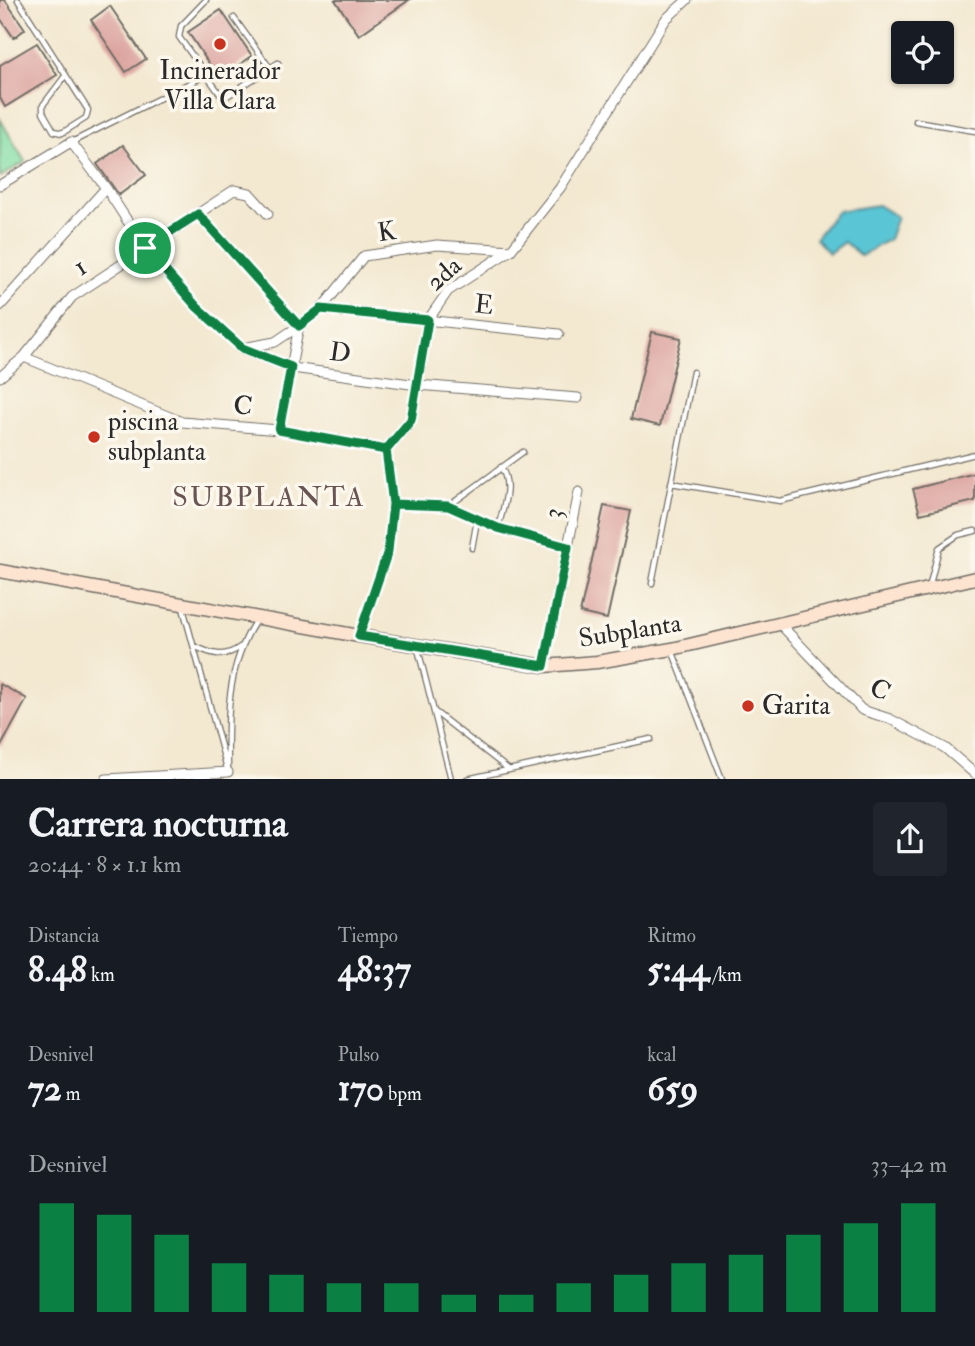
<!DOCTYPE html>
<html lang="es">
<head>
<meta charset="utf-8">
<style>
	:root { --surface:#171b24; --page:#20242c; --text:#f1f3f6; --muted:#9ea1a6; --accent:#0b8043 }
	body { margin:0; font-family:"IM FELL Double Pica",serif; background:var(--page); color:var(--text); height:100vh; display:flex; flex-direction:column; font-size:26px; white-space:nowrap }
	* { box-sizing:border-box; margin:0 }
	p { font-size:23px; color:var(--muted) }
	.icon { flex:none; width:38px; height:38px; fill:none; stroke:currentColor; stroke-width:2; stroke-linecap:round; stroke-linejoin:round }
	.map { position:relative; height:779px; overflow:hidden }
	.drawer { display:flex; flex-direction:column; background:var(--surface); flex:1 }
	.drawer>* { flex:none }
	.tools { position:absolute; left:891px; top:21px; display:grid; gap:14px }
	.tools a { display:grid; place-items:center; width:63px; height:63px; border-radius:7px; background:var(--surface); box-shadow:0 2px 5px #0004; font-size:35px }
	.pin { position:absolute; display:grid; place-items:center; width:60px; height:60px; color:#fff; margin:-30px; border:4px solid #fff; border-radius:50%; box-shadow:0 2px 7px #0007 }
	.round { display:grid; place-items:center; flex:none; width:74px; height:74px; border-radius:7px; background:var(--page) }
	.headline { display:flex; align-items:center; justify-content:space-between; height:119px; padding:0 28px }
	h1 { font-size:38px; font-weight:700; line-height:52px }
	.metrics { display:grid; grid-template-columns:repeat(3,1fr); gap:10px; height:119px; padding:7px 28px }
	.metrics div { display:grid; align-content:center }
	.metrics b { font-size:35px; font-weight:700 }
	.metrics small { font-size:19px; font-weight:400 }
	.metrics p { font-size:19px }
	.chart { height:196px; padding:14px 28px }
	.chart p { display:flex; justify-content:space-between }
	.chart svg { width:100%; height:126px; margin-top:7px; stroke:var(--accent); stroke-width:6 }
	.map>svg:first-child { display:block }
	.green { fill:#85dfa6; stroke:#588568; stroke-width:2 }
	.water { fill:#5ac5d4; stroke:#427880; stroke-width:2 }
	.building { fill:#dca39e }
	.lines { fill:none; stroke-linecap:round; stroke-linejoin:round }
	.lane-casing { stroke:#716d65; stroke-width:7 }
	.street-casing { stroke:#716d65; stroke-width:11 }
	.secondary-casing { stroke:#716d65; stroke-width:15 }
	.lane { stroke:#fff; stroke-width:4.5 }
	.street { stroke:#fff; stroke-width:9 }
	.secondary { stroke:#fde4d1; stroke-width:12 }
	.route-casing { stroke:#fff; stroke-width:14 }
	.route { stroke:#0b8043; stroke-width:9 }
	.poi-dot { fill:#c8321e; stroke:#fbf7ec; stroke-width:2.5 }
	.labels { text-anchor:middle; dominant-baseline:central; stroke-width:7; stroke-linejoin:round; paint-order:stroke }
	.poi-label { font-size:26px; fill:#2b2b2b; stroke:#fbf7ec; text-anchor:start }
	.street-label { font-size:26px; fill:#2b2b2b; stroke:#fbf7ec }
	.neighbourhood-label { font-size:28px; letter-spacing:2px; fill:#695553; stroke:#fbf7ec }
</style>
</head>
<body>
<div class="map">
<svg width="975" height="779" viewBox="0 0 975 779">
	<rect width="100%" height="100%" fill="#fbf7ec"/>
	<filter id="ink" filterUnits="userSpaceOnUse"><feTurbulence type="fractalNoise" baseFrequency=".0143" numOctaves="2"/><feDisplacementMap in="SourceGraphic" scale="14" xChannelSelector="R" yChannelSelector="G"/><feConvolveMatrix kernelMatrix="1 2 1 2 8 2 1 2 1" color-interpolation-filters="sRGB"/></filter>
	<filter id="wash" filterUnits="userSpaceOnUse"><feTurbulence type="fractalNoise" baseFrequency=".00686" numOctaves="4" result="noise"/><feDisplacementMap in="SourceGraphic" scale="28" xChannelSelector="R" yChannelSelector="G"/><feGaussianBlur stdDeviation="1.57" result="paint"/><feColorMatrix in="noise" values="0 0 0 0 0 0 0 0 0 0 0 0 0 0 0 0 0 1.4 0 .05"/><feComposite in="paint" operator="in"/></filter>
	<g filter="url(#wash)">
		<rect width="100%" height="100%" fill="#f3e8d0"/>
		<!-- green -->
		<path class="green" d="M0,119L25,162L0,177Z"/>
		<!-- water -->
		<path class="water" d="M878,205L897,217L889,239L861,256L844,242L829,253L815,239L837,211Z"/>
		<g id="blocks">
			<!-- building -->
			<g class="building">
				<path d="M0,0H5L25,29L14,38L0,18Z"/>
				<path d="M335,0H409L359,35Z"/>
				<path d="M110,6L146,59L126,72L91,20Z"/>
				<path d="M221,10L252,56L219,79L188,32Z"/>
				<path d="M37,43L57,75L5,107L0,98V65Z"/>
				<path d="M123,145L146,175L119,195L97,164Z"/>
				<path d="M652,332L681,338L660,426L631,419Z"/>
				<path d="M975,473V501L920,514L913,489Z"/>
				<path d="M604,506L631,511L607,619L580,613Z"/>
				<path d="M0,684L27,699L0,748Z"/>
			</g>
		</g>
	</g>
	<g filter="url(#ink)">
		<use href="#blocks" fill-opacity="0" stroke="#716d65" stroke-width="2"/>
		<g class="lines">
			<defs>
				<g id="lane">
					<path d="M18,0L88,110L86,118L62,133L54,131L43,112V105L65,76"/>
					<path d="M206,0L181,26L179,37L220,94L227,96L278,63"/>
					<path d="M234,18L270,68"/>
					<path d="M916,121L975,131"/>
					<path d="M72,142L206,75"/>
					<path d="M671,483L780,501L975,454"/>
					<path d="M450,505L523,452"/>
					<path d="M498,528C503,507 513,486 501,467"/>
					<path d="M472,548L477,520"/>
					<path d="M652,583L693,372"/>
					<path d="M929,588L939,548L958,535L975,531"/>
					<path d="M183,608L228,772C227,718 226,667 256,620"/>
					<path d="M194,646C211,654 224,659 240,647"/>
					<path d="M418,649L451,779"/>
					<path d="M672,650L722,779"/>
					<path d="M435,712L508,769"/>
					<path d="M467,779L651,739"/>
				</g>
				<g id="street">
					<path d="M0,185L71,142L106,188L145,248L197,307L242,348L292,368L418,385L578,398"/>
					<path d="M198,214L299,326L279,430"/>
					<path d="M0,306L106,188"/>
					<path d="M321,309L559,334"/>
					<path d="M242,348L275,342L299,326L321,309L364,256L437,245L511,250"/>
					<path d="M24,357L182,422L279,430L386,450"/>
					<path d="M0,377L24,357L72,297L234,190L249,193L268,214"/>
					<path d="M393,504L448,506L498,528L568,547"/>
					<path d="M779,623L862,710L890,719L945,748L975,774"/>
					<path d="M359,636L388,551L393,504L386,450L411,420L428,320L448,291L511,250L560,188L666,19L687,0"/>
					<path d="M544,666L579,492"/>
					<path d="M106,779L228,772"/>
				</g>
				<path id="secondary" d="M0,571L359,636L544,666L597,662L672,649L975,578"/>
			</defs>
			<!-- lane casing -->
			<use href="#lane" class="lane-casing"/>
			<!-- street casing -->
			<use href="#street" class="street-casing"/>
			<!-- secondary casing -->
			<use href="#secondary" class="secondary-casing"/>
			<!-- lane -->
			<use href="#lane" class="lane"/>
			<!-- street -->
			<use href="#street" class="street"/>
			<!-- secondary -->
			<use href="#secondary" class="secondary"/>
		</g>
	</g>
	<g class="lines" filter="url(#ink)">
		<defs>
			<path id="route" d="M145,248L197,307L242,348L291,367L279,430L386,450L393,504L388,551L359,636L544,666L568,547L498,528L448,506L393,504L386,450L411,420L428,320L321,309L299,326L198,214L145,248"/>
		</defs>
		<!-- route casing -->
		<use href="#route" class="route-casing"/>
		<!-- route -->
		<use href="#route" class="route"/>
	</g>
	<!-- markers -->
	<g class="poi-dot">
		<circle cx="220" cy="44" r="7"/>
		<circle cx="94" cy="437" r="7"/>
		<circle cx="748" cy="706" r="7"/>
	</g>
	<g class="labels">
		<!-- poi labels -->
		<g class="poi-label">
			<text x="220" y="71" text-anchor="middle">Incinerador<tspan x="220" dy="30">Villa Clara</tspan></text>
			<text x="108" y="422">piscina<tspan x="108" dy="30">subplanta</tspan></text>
			<text x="762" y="706">Garita</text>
		</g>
		<!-- street labels -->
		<g class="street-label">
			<text transform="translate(387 232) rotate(-8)">K</text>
			<text transform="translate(80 267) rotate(-34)">1</text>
			<text transform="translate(444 274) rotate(-41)">2da</text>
			<text transform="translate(484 305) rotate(6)">E</text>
			<text transform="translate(340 353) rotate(8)">D</text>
			<text transform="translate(243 406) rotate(5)">C</text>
			<text transform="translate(553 513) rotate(-79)">3</text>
			<text transform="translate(630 631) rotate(-9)">Subplanta</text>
			<text transform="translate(880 690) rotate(28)">C</text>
		</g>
		<!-- neighbourhood labels -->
		<g class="neighbourhood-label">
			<text x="269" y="497">SUBPLANTA</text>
		</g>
	</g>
</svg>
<div class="tools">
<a><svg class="icon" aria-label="locate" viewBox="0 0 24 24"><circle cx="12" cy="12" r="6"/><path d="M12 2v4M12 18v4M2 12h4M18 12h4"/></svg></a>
</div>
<div class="pin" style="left:145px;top:248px;background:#1e9e55"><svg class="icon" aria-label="arrive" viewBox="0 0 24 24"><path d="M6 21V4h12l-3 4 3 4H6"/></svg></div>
</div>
<section class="drawer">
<div class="headline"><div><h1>Carrera nocturna</h1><p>20:44 · 8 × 1.1 km</p></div><a class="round"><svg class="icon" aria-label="share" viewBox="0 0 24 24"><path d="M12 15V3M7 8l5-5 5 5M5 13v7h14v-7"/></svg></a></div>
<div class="metrics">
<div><p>Distancia</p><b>8.48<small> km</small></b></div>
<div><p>Tiempo</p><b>48:37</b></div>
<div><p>Ritmo</p><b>5:44<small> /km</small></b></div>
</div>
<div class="metrics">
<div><p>Desnivel</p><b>72<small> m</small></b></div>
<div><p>Pulso</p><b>170<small> bpm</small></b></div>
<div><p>kcal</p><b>659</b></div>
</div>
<div class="chart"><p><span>Desnivel</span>33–42 m</p>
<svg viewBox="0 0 160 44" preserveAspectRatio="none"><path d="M5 44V6M15 44V10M25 44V17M35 44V27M45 44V31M55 44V34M65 44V34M75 44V38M85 44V38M95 44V34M105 44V31M115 44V27M125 44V24M135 44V17M145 44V13M155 44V6"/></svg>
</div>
</section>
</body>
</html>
